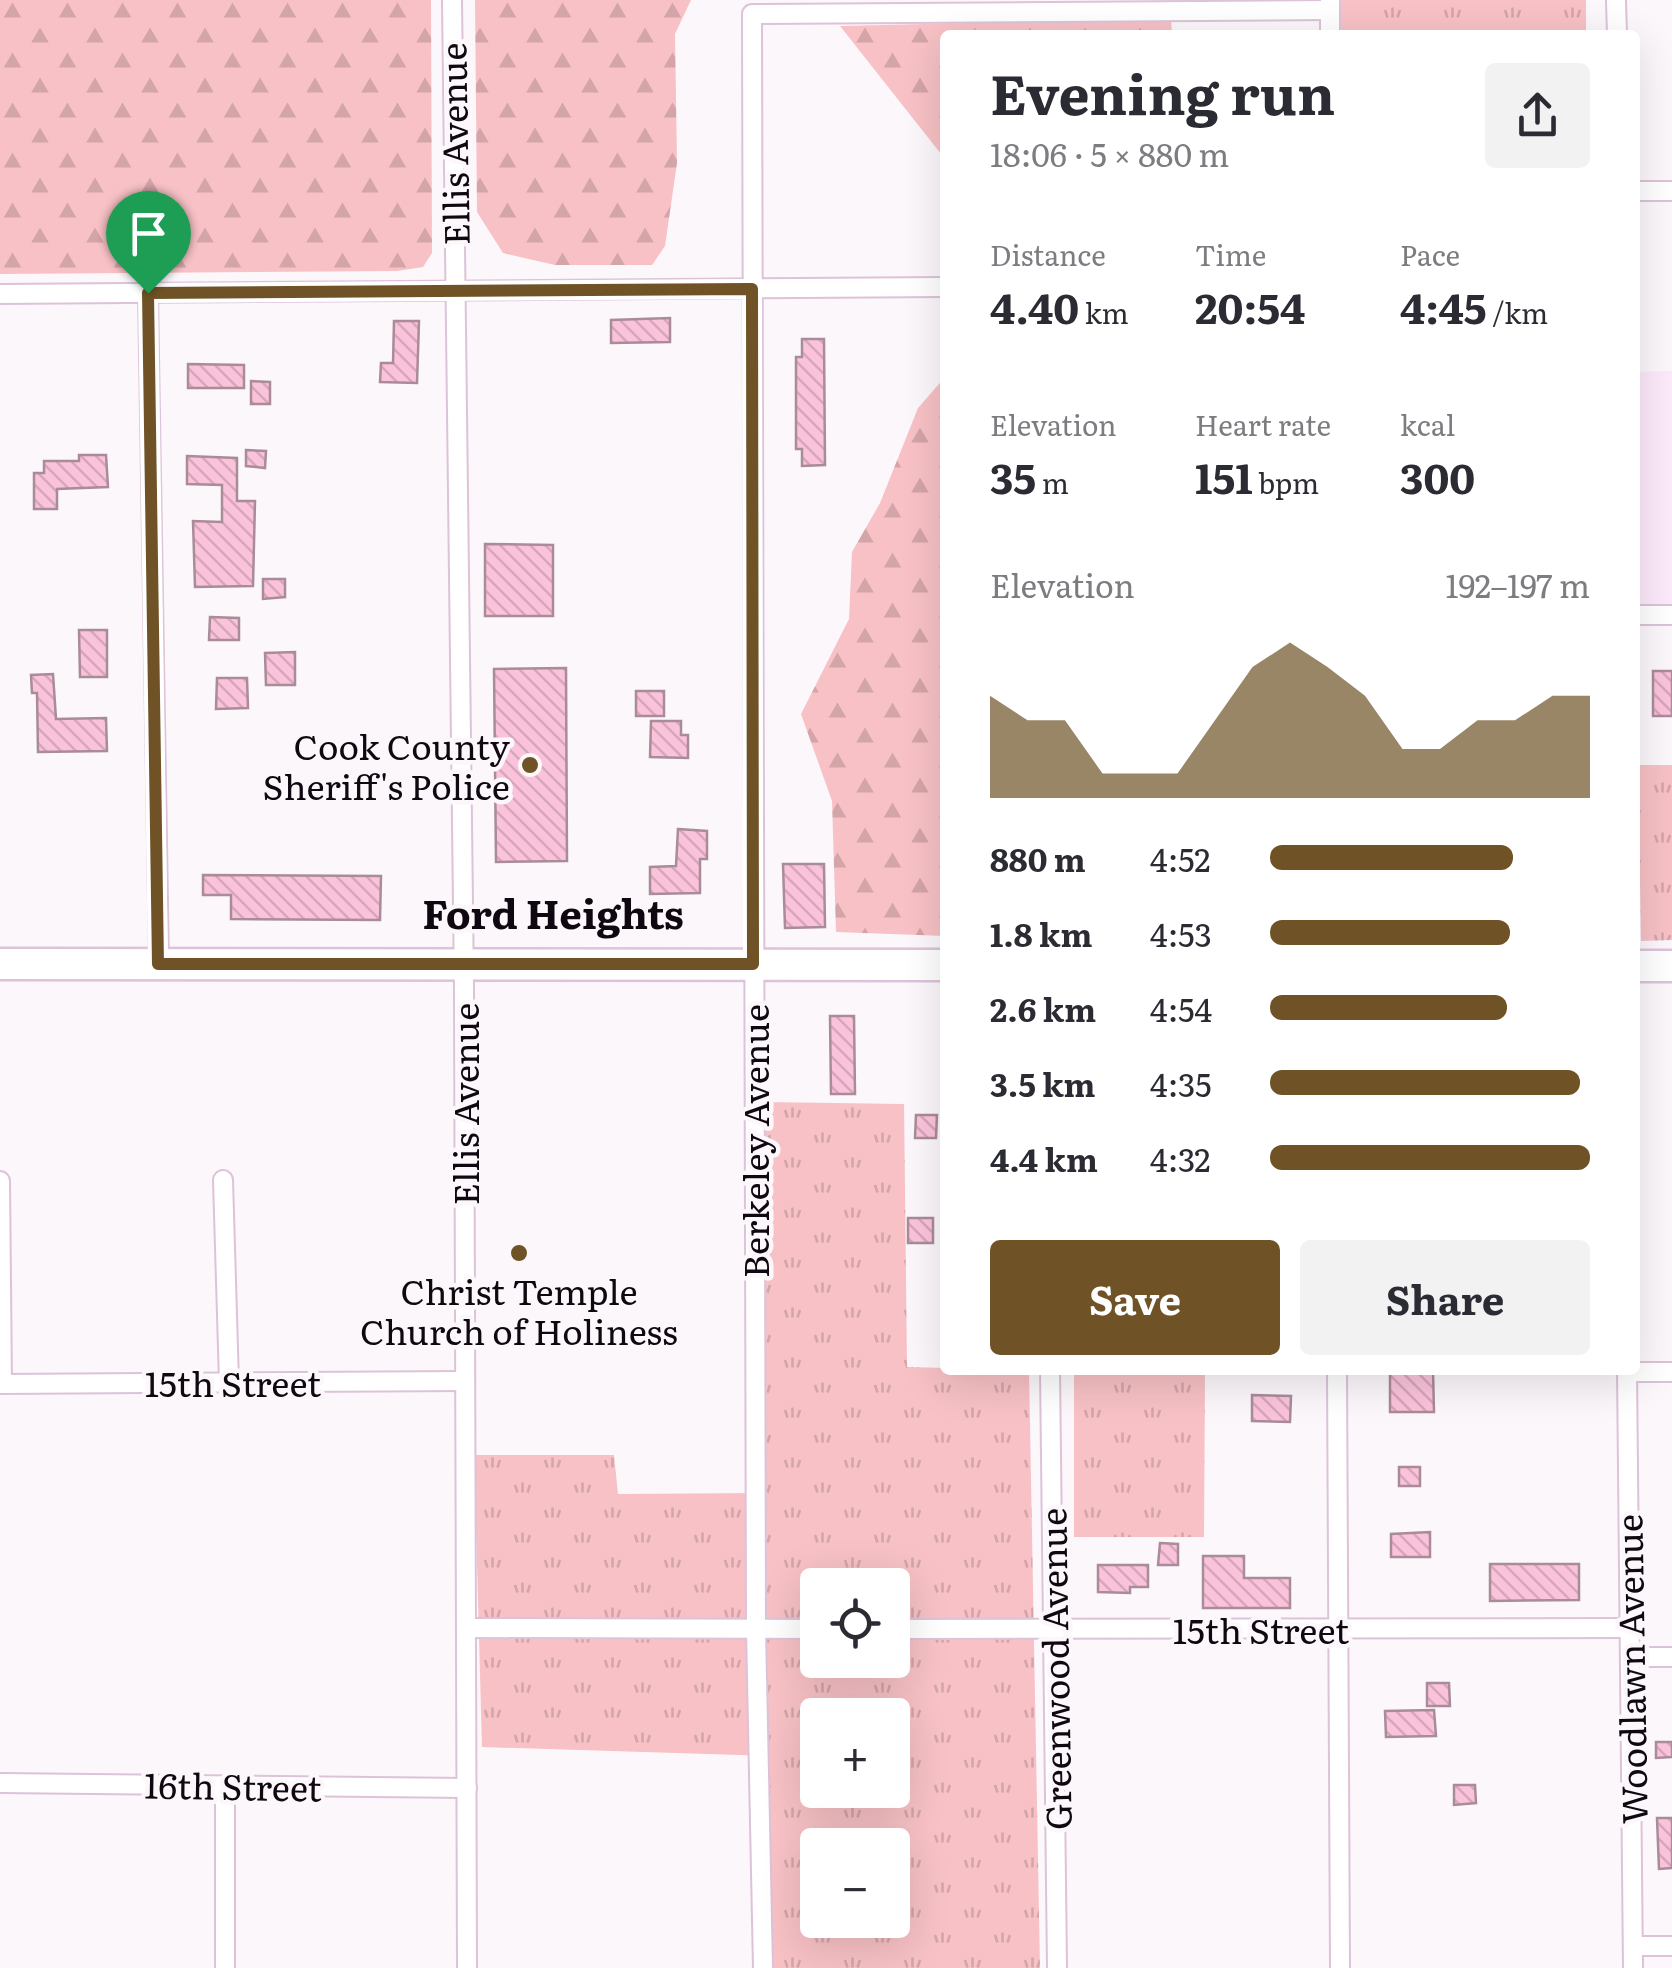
<!DOCTYPE html>
<html lang="en">
<head>
<meta charset="utf-8">
<style>
	:root { --surface:#fff; --page:#f2f2f3; --text:#2b2b33; --muted:#7c7c81; --accent:#6f5326 }
	body { margin:0; font-family:Literata,serif; background:var(--page); color:var(--text); height:100vh; display:flex; flex-direction:column; font-size:38px; white-space:nowrap }
	* { box-sizing:border-box; margin:0 }
	p { font-size:32px; color:var(--muted) }
	.icon { flex:none; width:55px; height:55px; fill:none; stroke:currentColor; stroke-width:2; stroke-linecap:round; stroke-linejoin:round }
	.map { position:relative; flex:1; overflow:hidden }
	.sheet { position:absolute; left:940px; top:30px; width:700px; height:1345px; display:flex; flex-direction:column; background:var(--surface); border-radius:10px; box-shadow:0 10px 40px #0002 }
	.sheet>* { flex:none }
	.controls { position:absolute; left:800px; top:1568px; display:grid; gap:20px }
	.controls a { display:grid; place-items:center; width:110px; height:110px; border-radius:10px; background:var(--surface); box-shadow:0 10px 40px #0002; font-size:50px }
	.pin { position:absolute; display:grid; place-items:center; width:85px; height:85px; color:#fff; margin:-102px -42px; border-radius:50% 50% 50% 0; rotate:-45deg; box-shadow:0 0 10px #0007 }
	.pin .icon { rotate:45deg }
	.round { display:grid; place-items:center; flex:none; width:105px; height:105px; border-radius:10px; background:var(--page) }
	.overview { display:flex; align-items:center; justify-content:space-between; height:170px; padding:0 50px }
	h1 { font-size:55px; font-weight:700; line-height:75px }
	.metrics { display:grid; grid-template-columns:repeat(3,1fr); gap:15px; height:170px; padding:10px 50px }
	.metrics div { display:grid; align-content:center }
	.metrics b { font-size:42px; font-weight:700 }
	.metrics small { font-size:28px; font-weight:400 }
	.metrics p { font-size:28px }
	.chart { height:280px; padding:20px 50px }
	.chart p { display:flex; justify-content:space-between }
	.chart svg { width:100%; height:180px; margin-top:10px; fill:var(--accent); opacity:.7 }
	.cta { display:flex; gap:20px; margin-top:auto; padding:20px 50px }
	.cta a { flex:1; height:115px; border-radius:10px; background:var(--accent); color:#fff; font-size:40px; font-weight:700; line-height:115px; text-align:center }
	.cta a+a { background:var(--page); color:var(--text) }
	ul { padding:0 50px; list-style:none; font-size:32px }
	li { display:grid; grid-template-columns:160px 120px 1fr; align-items:center; height:75px }
	li i { height:25px; border-radius:12px; background:var(--accent) }
	.map>svg:first-child { display:block }
	.built { fill:#fce9fa }
	.grass { fill:url(#grass-tufts); fill-rule:evenodd }
	.forest { fill:url(#forest-firs) }
	.building { fill:url(#building-back-hatch); stroke:#aa8b98; stroke-width:2.5 }
	.lines { fill:none; stroke-linecap:round; stroke-linejoin:round }
	.street-casing { stroke:#dcc3d9; stroke-width:22 }
	.primary-casing { stroke:#dcc3d9; stroke-width:35 }
	.street { stroke:#fff; stroke-width:18 }
	.primary { stroke:#fff; stroke-width:30 }
	.route-casing { stroke:#fff; stroke-width:20 }
	.route { stroke:#6f5326; stroke-width:12 }
	.poi-dot { fill:#6f5326; stroke:#fcf7fb; stroke-width:4 }
	.labels { text-anchor:middle; dominant-baseline:central; stroke-width:9; stroke-linejoin:round; paint-order:stroke }
	.street-label { font-size:35px; fill:#100810; stroke:#fcf7fb }
	.poi-label { font-size:35px; fill:#100810; stroke:#fcf7fb; text-anchor:end }
	.quarter-label { font-size:40px; font-weight:bold; fill:#100810; stroke:#fcf7fb }
</style>
</head>
<body>
<div class="map">
<svg width="1672" height="1968" viewBox="0 0 1672 1968">
	<defs>
		<pattern id="grass-tufts" width="24" height="20" patternUnits="userSpaceOnUse" patternTransform="scale(2.5)"><rect width="24" height="20" fill="#f7c1c5"/><path d="M3 7l-1-3M5 7V3M7 7l1-3M15 17l-1-3M17 17v-4M19 17l1-3" fill="none" stroke="#d3a4a8"/></pattern>
		<pattern id="forest-firs" width="22" height="20" patternUnits="userSpaceOnUse" patternTransform="scale(2.5)"><rect width="22" height="20" fill="#f7c1c5"/><path d="M5 1l3.5 6h-7zM16 11l3.5 6h-7z" fill="#d3a4a8"/></pattern>
		<pattern id="building-back-hatch" width="6" height="6" patternUnits="userSpaceOnUse" patternTransform="scale(2.5)"><rect width="6" height="6" fill="#fbc3db"/><path d="M-1 5l2 2M0 0l6 6M5-1l2 2" fill="none" stroke="#d6a6bb"/></pattern>
	</defs>
	<rect width="100%" height="100%" fill="#fcf7fb"/>
	<!-- built -->
	<path class="built" d="M1672,371V610H1636L1635,372Z"/>
	<!-- grass -->
	<g class="grass">
		<path d="M1340,0H1586V35H1341Z"/>
		<path d="M1638,765H1672V940L1641,941Z"/>
		<path d="M764,1102L904,1104L907,1367L1029,1370L1040,1968H773L769,1756L482,1747L474,1455H614L618,1494L766,1493ZM818,1585H892V1660H818ZM818,1715H892V1790H818ZM818,1845H892V1920H818Z"/>
		<path d="M1074,1370H1483V1371L1205,1375L1204,1537H1074Z"/>
	</g>
	<!-- forest -->
	<g class="forest">
		<path d="M0,0H431L432,253L423,267L397,271L0,274Z"/>
		<path d="M475,0H691L675,34L677,163L665,246L652,265H555L503,253L477,212Z"/>
		<path d="M1171,18L1172,35H945V159L840,26Z"/>
		<path d="M945,377V936L836,932L832,801L801,714L849,619L852,552L880,503L918,408Z"/>
	</g>
	<!-- building -->
	<g class="building">
		<path d="M670,318V342L611,343V320Z"/>
		<path d="M394,321H419L417,383L380,382L381,363H393Z"/>
		<path d="M802,339H824L825,465L802,466V449H796V357H802Z"/>
		<path d="M188,364L244,365V388H188Z"/>
		<path d="M251,381L270,382V404H251Z"/>
		<path d="M246,450L266,451L265,468L246,466Z"/>
		<path d="M79,455H106L108,487L57,489V509H34V473H44V461H79Z"/>
		<path d="M187,456L237,458V501H255L253,586L195,587L193,521L222,522V485L187,484Z"/>
		<path d="M485,544L553,545V616H485Z"/>
		<path d="M263,579H285V597L263,599Z"/>
		<path d="M210,617L239,618V640H209Z"/>
		<path d="M79,630H107V677H80Z"/>
		<path d="M295,652V685H266L265,653Z"/>
		<path d="M566,668L567,861L496,862L494,669Z"/>
		<rect x="1653" y="671" width="19" height="45"/>
		<path d="M53,674L56,719L106,718L107,751L38,752L37,693H32L31,675Z"/>
		<path d="M217,678H247L248,708L216,709Z"/>
		<rect x="636" y="691" width="28" height="25"/>
		<path d="M651,721H681V735H688V758L650,757Z"/>
		<path d="M678,829L707,831V859H700V893L650,894V867L676,866Z"/>
		<path d="M783,864H824L825,927L785,928Z"/>
		<path d="M203,875L381,876L380,920L231,919V895H203Z"/>
		<path d="M830,1016H854L855,1094H831Z"/>
		<path d="M916,1115H937L936,1138H915Z"/>
		<rect x="908" y="1218" width="25" height="25"/>
		<path d="M1390,1370H1433L1434,1412H1390Z"/>
		<path d="M1252,1395L1291,1396L1290,1422L1252,1421Z"/>
		<rect x="1399" y="1467" width="21" height="19"/>
		<path d="M1430,1532V1557H1391V1534Z"/>
		<path d="M1160,1543L1178,1544V1565H1158Z"/>
		<path d="M1203,1556H1244V1578H1290V1608H1203Z"/>
		<path d="M1490,1564H1579V1600L1490,1601Z"/>
		<path d="M1098,1565H1148V1587H1130V1593L1098,1592Z"/>
		<path d="M1427,1683H1449L1450,1706H1427Z"/>
		<path d="M1434,1710L1436,1736L1386,1737L1385,1711Z"/>
		<path d="M1656,1742H1672V1757L1656,1758Z"/>
		<path d="M1454,1785H1475L1476,1803L1454,1805Z"/>
		<path d="M1657,1818H1672V1868L1659,1869Z"/>
	</g>
	<g class="lines">
		<defs>
			<g id="street">
				<path d="M452,0L464,987L467,1968"/>
				<path d="M1330,0V35"/>
				<path d="M1616,0L1617,35"/>
				<path d="M1635,191H1672"/>
				<path d="M148,293L159,964"/>
				<path d="M0,294L945,287"/>
				<path d="M1635,615H1672"/>
				<path d="M223,1180L229,1382"/>
				<path d="M0,1181L2,1384"/>
				<path d="M1050,1370L1057,1968"/>
				<path d="M1337,1370L1340,1968"/>
				<path d="M1627,1370L1633,1968"/>
				<path d="M1627,1372H1672"/>
				<path d="M0,1384L465,1381"/>
				<path d="M466,1628L818,1629"/>
				<path d="M892,1629L1629,1628"/>
				<path d="M1631,1657H1672"/>
				<path d="M0,1783L467,1788"/>
				<path d="M225,1785V1966"/>
				<path d="M1633,1946H1672"/>
				<path d="M763,1968L756,1629L752,14L1330,10"/>
			</g>
			<g id="primary">
				<path d="M0,964L945,965"/>
				<path d="M1635,966H1672"/>
			</g>
		</defs>
		<!-- street casing -->
		<use href="#street" class="street-casing"/>
		<!-- primary casing -->
		<use href="#primary" class="primary-casing"/>
		<!-- street -->
		<use href="#street" class="street"/>
		<!-- primary -->
		<use href="#primary" class="primary"/>
	</g>
	<g class="lines">
		<defs>
			<path id="route" d="M752,289L753,964H158L148,293Z"/>
		</defs>
		<!-- route casing -->
		<use href="#route" class="route-casing"/>
		<!-- route -->
		<use href="#route" class="route"/>
	</g>
	<!-- markers -->
	<g class="poi-dot">
		<circle cx="530" cy="765" r="10"/>
		<circle cx="519" cy="1253" r="10"/>
	</g>
	<g class="labels">
		<!-- street labels -->
		<g class="street-label">
			<text transform="translate(453 144) rotate(-91)">Ellis Avenue</text>
			<text transform="translate(464 1104) rotate(-90)">Ellis Avenue</text>
			<text transform="translate(754 1141) rotate(-90)">Berkeley Avenue</text>
			<text x="233" y="1382">15th Street</text>
			<text x="1261" y="1629">15th Street</text>
			<text transform="translate(1054 1669) rotate(-91)">Greenwood Avenue</text>
			<text transform="translate(1630 1669) rotate(-91)">Woodlawn Avenue</text>
			<text transform="translate(233 1785) rotate(1)">16th Street</text>
		</g>
		<!-- poi labels -->
		<g class="poi-label">
			<text x="510" y="745">Cook County<tspan x="510" dy="40">Sheriff's Police</tspan></text>
			<text x="519" y="1290" text-anchor="middle">Christ Temple<tspan x="519" dy="40">Church of Holiness</tspan></text>
		</g>
		<!-- quarter labels -->
		<g class="quarter-label">
			<text x="553" y="911">Ford Heights</text>
		</g>
	</g>
</svg>
<div class="controls">
<a><svg class="icon" aria-label="locate" viewBox="0 0 24 24"><circle cx="12" cy="12" r="6"/><path d="M12 2v4M12 18v4M2 12h4M18 12h4"/></svg></a>
<a>+</a>
<a>−</a>
</div>
<div class="pin" style="left:148px;top:293px;background:#1e9e55"><svg class="icon" aria-label="arrive" viewBox="0 0 24 24"><path d="M6 21V4h12l-3 4 3 4H6"/></svg></div>
<section class="sheet">
<div class="overview"><div><h1>Evening run</h1><p>18:06 · 5 × 880 m</p></div><a class="round"><svg class="icon" aria-label="share" viewBox="0 0 24 24"><path d="M12 15V3M7 8l5-5 5 5M5 13v7h14v-7"/></svg></a></div>
<div class="metrics">
<div><p>Distance</p><b>4.40<small> km</small></b></div>
<div><p>Time</p><b>20:54</b></div>
<div><p>Pace</p><b>4:45<small> /km</small></b></div>
</div>
<div class="metrics">
<div><p>Elevation</p><b>35<small> m</small></b></div>
<div><p>Heart rate</p><b>151<small> bpm</small></b></div>
<div><p>kcal</p><b>300</b></div>
</div>
<div class="chart"><p><span>Elevation</span>192–197 m</p>
<svg viewBox="0 0 160 44" preserveAspectRatio="none"><path d="M0 44V19L10 25L20 25L30 38L40 38L50 38L60 25L70 12L80 6L90 12L100 19L110 32L120 32L130 25L140 25L150 19L160 19V44z"/></svg>
</div>
<ul>
<li><b>880 m</b>4:52<i style="width:76%"></i></li>
<li><b>1.8 km</b>4:53<i style="width:75%"></i></li>
<li><b>2.6 km</b>4:54<i style="width:74%"></i></li>
<li><b>3.5 km</b>4:35<i style="width:97%"></i></li>
<li><b>4.4 km</b>4:32<i style="width:100%"></i></li>
</ul>
<div class="cta"><a>Save</a><a>Share</a></div>
</section>
</div>
</body>
</html>
